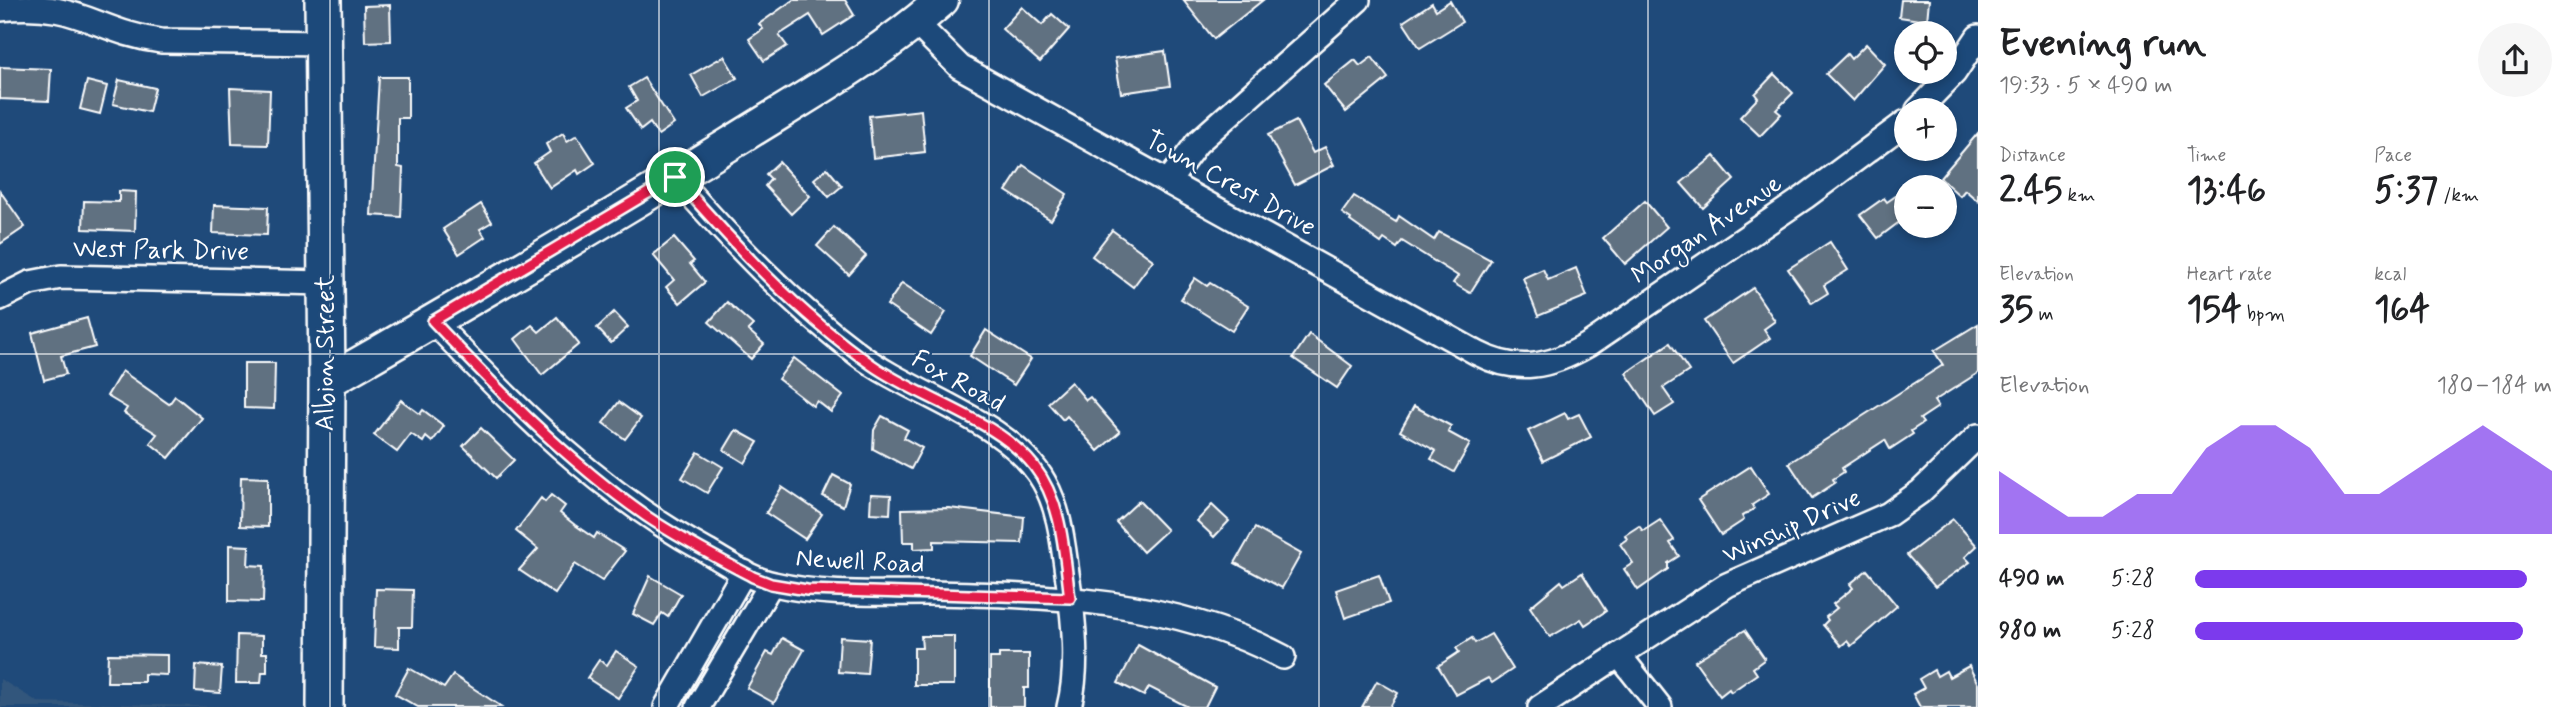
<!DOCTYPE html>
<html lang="en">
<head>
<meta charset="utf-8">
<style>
	:root { --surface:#fff; --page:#f6f6f6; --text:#202124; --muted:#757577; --accent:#7c3aed }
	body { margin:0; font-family:Mynerve,sans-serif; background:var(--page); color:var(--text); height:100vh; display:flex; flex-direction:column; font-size:26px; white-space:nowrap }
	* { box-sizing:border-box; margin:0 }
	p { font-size:23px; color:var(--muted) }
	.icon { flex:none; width:38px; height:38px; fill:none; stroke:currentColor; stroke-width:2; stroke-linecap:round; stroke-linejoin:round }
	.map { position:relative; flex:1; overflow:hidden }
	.details { display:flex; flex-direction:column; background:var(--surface); width:595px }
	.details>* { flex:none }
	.controls { position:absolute; left:1894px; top:21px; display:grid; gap:14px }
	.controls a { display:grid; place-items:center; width:63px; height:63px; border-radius:50%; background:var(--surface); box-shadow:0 4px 10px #0003; font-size:35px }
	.pin { position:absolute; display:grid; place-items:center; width:60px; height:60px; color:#fff; margin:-30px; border:4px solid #fff; border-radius:50%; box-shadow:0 2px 7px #0007 }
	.round { display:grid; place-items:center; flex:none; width:74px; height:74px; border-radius:37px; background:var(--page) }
	.head { display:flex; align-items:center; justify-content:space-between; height:119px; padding:0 21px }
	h1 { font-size:38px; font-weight:700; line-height:52px }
	.figures { display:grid; grid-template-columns:repeat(3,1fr); gap:10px; height:119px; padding:7px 21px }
	.figures div { display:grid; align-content:center }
	.figures b { font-size:35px; font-weight:700 }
	.figures small { font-size:19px; font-weight:400 }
	.figures p { font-size:19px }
	.chart { height:196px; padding:14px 21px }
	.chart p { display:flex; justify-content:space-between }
	.chart svg { width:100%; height:126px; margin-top:7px; fill:var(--accent); opacity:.7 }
	ul { padding:0 21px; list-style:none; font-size:23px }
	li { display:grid; grid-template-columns:112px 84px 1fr; align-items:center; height:52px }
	li i { height:18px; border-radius:9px; background:var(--accent) }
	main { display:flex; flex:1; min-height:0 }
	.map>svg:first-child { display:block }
	.built { fill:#33567c }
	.building { fill:#617181; stroke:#fff; stroke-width:2 }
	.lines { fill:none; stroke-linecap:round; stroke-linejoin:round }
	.street-casing { stroke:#fff; stroke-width:28 }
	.secondary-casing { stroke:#fff; stroke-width:37 }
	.primary-casing { stroke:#fff; stroke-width:40 }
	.street { stroke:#1f4a7a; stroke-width:23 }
	.secondary { stroke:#1f4a7a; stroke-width:32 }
	.primary { stroke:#1f4a7a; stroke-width:35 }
	.route-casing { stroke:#fff; stroke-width:14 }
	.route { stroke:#e11d48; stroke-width:9 }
	.grid { fill:none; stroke:#fff; stroke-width:2; stroke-opacity:0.55 }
	.labels { text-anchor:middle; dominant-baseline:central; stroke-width:5; stroke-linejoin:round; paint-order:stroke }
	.street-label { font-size:26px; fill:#fff; stroke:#1f4a7a }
</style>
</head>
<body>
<main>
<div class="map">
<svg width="1978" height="707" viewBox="0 0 1978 707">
	<rect width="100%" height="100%" fill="#1f4a7a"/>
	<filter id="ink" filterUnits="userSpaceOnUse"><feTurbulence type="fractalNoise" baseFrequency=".0143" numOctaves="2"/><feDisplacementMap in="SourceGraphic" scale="14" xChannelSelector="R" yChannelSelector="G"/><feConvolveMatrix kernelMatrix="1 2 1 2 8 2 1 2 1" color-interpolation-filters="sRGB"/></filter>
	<g filter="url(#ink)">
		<!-- built -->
		<path class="built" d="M0,679L38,702L235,707H0Z"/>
		<!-- building -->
		<g class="building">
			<path d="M793,0H845L854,15L823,35L810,15L779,35L787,46L764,61L749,39L763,29L759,24Z"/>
			<path d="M1183,0H1263L1214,39Z"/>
			<path d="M1901,0H1929L1927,21L1899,17Z"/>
			<path d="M1450,1L1462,22L1420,48L1403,22L1432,3L1436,10Z"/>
			<path d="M390,5L391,41L365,42L364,6Z"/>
			<path d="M1022,7L1042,25L1052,14L1069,29L1040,62L1002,29Z"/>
			<path d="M1866,44L1885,64L1853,101L1826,74L1847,54L1851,59Z"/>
			<path d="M1165,51L1170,86L1121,93L1115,58Z"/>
			<path d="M724,56L737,78L703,97L691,75Z"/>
			<path d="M1372,57L1388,78L1346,112L1324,85L1355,60L1360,66Z"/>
			<path d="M0,67L51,69L49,101L0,99Z"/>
			<path d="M1774,74L1793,93L1776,110L1781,114L1760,136L1740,117L1758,98L1755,94Z"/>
			<path d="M379,77H408V118H398V167L403,168L401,217L371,215Z"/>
			<path d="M644,78L674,124L658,135L650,123L641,130L626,108L637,101L629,87Z"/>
			<path d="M119,80L155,88L149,112L113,104Z"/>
			<path d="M87,81L107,86L100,114L80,109Z"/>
			<path d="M230,88L270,90L268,145L232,144Z"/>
			<path d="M921,110L925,152L873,158L869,116Z"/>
			<path d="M1296,121L1313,153L1325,147L1334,165L1295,185L1268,135Z"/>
			<path d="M563,133L567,141L577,135L595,163L579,174L577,170L550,188L534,163L550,152L546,144Z"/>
			<path d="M1978,133V201L1965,190L1960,196L1940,178Z"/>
			<path d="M1714,156L1734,180L1703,208L1681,183Z"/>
			<path d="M779,162L810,196L791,214L765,186L771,179L766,174Z"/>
			<path d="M1023,165L1067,194L1051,220L1006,191Z"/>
			<path d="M827,168L842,186L829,197L814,179Z"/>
			<path d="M1906,189V217L1878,238L1860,215L1884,198L1887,202Z"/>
			<path d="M0,191L25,227L0,244Z"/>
			<path d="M119,191L136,192L135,231L83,229L84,201L119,202Z"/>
			<path d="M1354,196L1396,222L1399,216L1434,240L1439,232L1491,260L1470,293L1453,283L1458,276L1402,241L1397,248L1384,239L1381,243L1350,221L1351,219L1342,213Z"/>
			<path d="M1645,201L1667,227L1625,264L1603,238Z"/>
			<path d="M481,204L492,222L480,229L485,237L459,254L443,229Z"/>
			<path d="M214,205L268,207L267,235L213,233Z"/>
			<path d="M834,227L866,256L849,275L817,246Z"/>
			<path d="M1112,230L1153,260L1133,287L1092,256Z"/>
			<path d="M674,238L694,261L690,264L705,282L680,303L666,287L674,280L653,255Z"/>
			<path d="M1830,242L1848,270L1824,285L1828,293L1812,303L1788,269Z"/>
			<path d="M1576,268L1587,296L1538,316L1523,278L1543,269L1548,280Z"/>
			<path d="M1195,278L1207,286L1210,283L1248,306L1232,331L1181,299Z"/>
			<path d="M902,283L946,312L931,335L887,305Z"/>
			<path d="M1753,288L1775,321L1764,329L1770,338L1733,363L1704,321Z"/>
			<path d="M727,302L753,325L748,330L764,344L751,359L709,322Z"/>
			<path d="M614,312L628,327L611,343L597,328Z"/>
			<path d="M557,317L579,344L542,375L515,339L532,325L539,332Z"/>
			<path d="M87,318L95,347L61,356L66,374L44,380L32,333Z"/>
			<path d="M1978,324V373L1934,401L1938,407L1920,419L1923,423L1911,431L1913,434L1890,449L1885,440L1842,468L1844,472L1833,479L1835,483L1812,498L1789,463L1943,365L1934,351Z"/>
			<path d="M986,330L1031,359L1014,385L970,356Z"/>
			<path d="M1309,334L1352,366L1337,388L1293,358Z"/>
			<path d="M1670,343L1689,371L1663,388L1674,404L1655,416L1626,373Z"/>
			<path d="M794,358L843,396L831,412L817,401L813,406L778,379Z"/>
			<path d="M244,363H275L274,409L244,408Z"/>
			<path d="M122,371L169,404L175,396L202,418L169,458L150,443L157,434L124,413L127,408L107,396Z"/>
			<path d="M1071,382L1086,400L1090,397L1120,432L1098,451L1067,416L1063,420L1048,403Z"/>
			<path d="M401,400L420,414L423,410L444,426L432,442L426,437L423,442L411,434L397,452L374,435Z"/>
			<path d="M619,402L641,418L625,439L603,423Z"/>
			<path d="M1414,406L1451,426L1448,432L1470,444L1454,472L1431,459L1436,451L1400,431Z"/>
			<path d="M1565,413L1568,419L1579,414L1591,437L1543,461L1528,431Z"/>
			<path d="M882,416L908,430L904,438L922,448L911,469L873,449L874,430Z"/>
			<path d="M481,428L514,460L496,478L463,446Z"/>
			<path d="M736,430L758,442L745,463L724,450Z"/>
			<path d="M698,452L723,467L707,493L682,478Z"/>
			<path d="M1751,466L1769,494L1752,505L1754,509L1742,516L1744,520L1721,535L1698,500Z"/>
			<path d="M833,475L850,484L843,506L823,496Z"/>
			<path d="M241,477L268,478V527L240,526Z"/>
			<path d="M782,487L822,514L805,539L766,513Z"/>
			<path d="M871,494L891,495L890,514L870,513Z"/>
			<path d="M551,495L565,506L560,513L575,525L594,538L597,533L625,551L602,581L575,564L555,594L519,570L538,549L516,531L541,498L545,502Z"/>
			<path d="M1139,501L1167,530L1143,552L1116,522Z"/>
			<path d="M1212,505L1229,521L1214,537L1197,521Z"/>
			<path d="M949,508L1024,517L1022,543L934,541V548L914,549V542H903L902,509Z"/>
			<path d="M1953,519L1977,546L1965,557L1970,562L1935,587L1907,555Z"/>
			<path d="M1660,520L1674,540L1670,543L1679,556L1668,563V569L1638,590L1624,569L1633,563L1620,544L1627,539L1625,535L1639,526L1643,531Z"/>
			<path d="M1255,528L1301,554L1282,588L1235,563Z"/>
			<path d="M229,545L249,546L248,565L264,566L263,602L229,601Z"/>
			<path d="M1867,570L1897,606L1851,646L1847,641L1841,646L1823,625L1828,620L1826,617L1837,608L1833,604L1853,588L1850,584Z"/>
			<path d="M1582,573L1606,611L1585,625L1581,619L1550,637L1530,607L1561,581L1564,585Z"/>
			<path d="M1379,575L1389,603L1345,618L1336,590Z"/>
			<path d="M650,576L681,594L668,617L662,613L654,625L633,614Z"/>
			<path d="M376,589L413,590L412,627H399V648L374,647Z"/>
			<path d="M1745,630L1765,659L1753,668L1757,674L1731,692L1729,689L1720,696L1695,661Z"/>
			<path d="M1491,634L1513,669L1492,683L1488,678L1456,695L1438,666L1459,652L1456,648L1472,638L1475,643Z"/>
			<path d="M237,635L262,636V653H267V672H262L261,683H236Z"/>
			<path d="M921,636H954V685H914V648H922Z"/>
			<path d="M840,637L870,639L867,674L838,672Z"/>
			<path d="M782,638L804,650L774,703L747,688L767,652L773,655Z"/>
			<path d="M1138,645L1215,687L1205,707H1188L1149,687L1144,696L1118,683Z"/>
			<path d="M616,651L639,666L618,698L587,678L599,660L607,665Z"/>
			<path d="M108,654L167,655V675L144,674V682H107Z"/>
			<path d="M999,654H1029V688H1024V707H990V658H999Z"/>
			<path d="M196,665L222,667L220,693L195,691Z"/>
			<path d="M1969,666L1978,684V707H1920L1913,694L1924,688L1919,679L1934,670L1937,676L1946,671L1949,677Z"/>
			<path d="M409,668L444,688L453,675L502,707H418L395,694Z"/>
			<path d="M1377,681L1398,693L1390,707H1362Z"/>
		</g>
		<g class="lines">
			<defs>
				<g id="street">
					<path d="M0,9C77,0 96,32 161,41L325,43"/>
					<path d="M916,23L960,67L1477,353C1517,374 1550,367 1588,345L1805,197L1906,122"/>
					<path d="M1918,110L1954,73L1978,37"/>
					<path d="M675,177C733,242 789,302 858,354C913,396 1010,421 1044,482C1061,512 1063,547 1068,580C1074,620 1079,668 1069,707"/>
					<path d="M1168,182L1197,143L1358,0"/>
					<path d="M0,298L30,283L61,277L326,283"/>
					<path d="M433,321C516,409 601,494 708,552C729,564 750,579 774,584C824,596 877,593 927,593C1047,595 1175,599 1283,657"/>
					<path d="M1619,655L1727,585L1889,514L1920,492L1978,436"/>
					<path d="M666,707L744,572"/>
					<path d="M698,707L771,584"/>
					<path d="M1540,707L1619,655L1660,707"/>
				</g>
				<path id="secondary" d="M327,382C462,305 596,226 728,145C801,99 878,57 942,0"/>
				<path id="primary" d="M323,0L327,382L325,707"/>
			</defs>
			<!-- street casing -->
			<use href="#street" class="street-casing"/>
			<!-- secondary casing -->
			<use href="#secondary" class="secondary-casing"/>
			<!-- primary casing -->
			<use href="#primary" class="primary-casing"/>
			<!-- street -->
			<use href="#street" class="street"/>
			<!-- secondary -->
			<use href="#secondary" class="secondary"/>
			<!-- primary -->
			<use href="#primary" class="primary"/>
		</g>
	</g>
	<g class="lines" filter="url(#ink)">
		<defs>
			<path id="route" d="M675,177C736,246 796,312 872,365C920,399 997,419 1034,466C1063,503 1064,554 1070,598L807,590L771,584L753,577C717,558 680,539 646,516C567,461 499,391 433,321Z"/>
		</defs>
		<!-- route casing -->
		<use href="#route" class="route-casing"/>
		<!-- route -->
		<use href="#route" class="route"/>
	</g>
	<!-- grid -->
	<path class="grid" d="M330,0V707M659,0V707M989,0V707M1319,0V707M1648,0V707M0,354H1978"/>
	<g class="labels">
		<!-- street labels -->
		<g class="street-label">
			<text transform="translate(1230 184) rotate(29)">Town Crest Drive</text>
			<text transform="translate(1707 230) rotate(-34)">Morgan Avenue</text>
			<text transform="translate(161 251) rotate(1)">West Park Drive</text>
			<text transform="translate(326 353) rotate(-90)">Albion Street</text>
			<text transform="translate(958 382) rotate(29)">Fox Road</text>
			<text transform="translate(1792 527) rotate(-24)">Winship Drive</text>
			<text transform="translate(860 562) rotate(3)">Newell Road</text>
		</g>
	</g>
</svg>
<div class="controls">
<a><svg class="icon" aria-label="locate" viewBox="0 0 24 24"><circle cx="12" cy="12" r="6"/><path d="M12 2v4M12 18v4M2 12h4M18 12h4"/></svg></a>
<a>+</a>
<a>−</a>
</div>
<div class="pin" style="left:675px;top:177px;background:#1e9e55"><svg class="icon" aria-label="arrive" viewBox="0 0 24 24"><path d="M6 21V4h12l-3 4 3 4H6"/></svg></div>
</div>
<section class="details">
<div class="head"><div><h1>Evening run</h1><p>19:33 · 5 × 490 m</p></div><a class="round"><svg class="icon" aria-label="share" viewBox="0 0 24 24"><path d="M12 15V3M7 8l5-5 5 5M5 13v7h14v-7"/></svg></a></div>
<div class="figures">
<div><p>Distance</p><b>2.45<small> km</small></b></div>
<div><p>Time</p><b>13:46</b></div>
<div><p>Pace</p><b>5:37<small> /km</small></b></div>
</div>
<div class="figures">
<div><p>Elevation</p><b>35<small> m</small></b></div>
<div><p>Heart rate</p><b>154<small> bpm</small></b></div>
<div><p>kcal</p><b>164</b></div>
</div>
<div class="chart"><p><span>Elevation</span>180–184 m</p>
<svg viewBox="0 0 160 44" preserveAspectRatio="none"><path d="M0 44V22L10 30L20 38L30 38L40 30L50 30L60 14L70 6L80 6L90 14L100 30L110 30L120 22L130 14L140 6L150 14L160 22V44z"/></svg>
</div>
<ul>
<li><b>490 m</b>5:28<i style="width:93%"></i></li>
<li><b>980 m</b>5:28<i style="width:92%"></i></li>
</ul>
</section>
</main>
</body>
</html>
